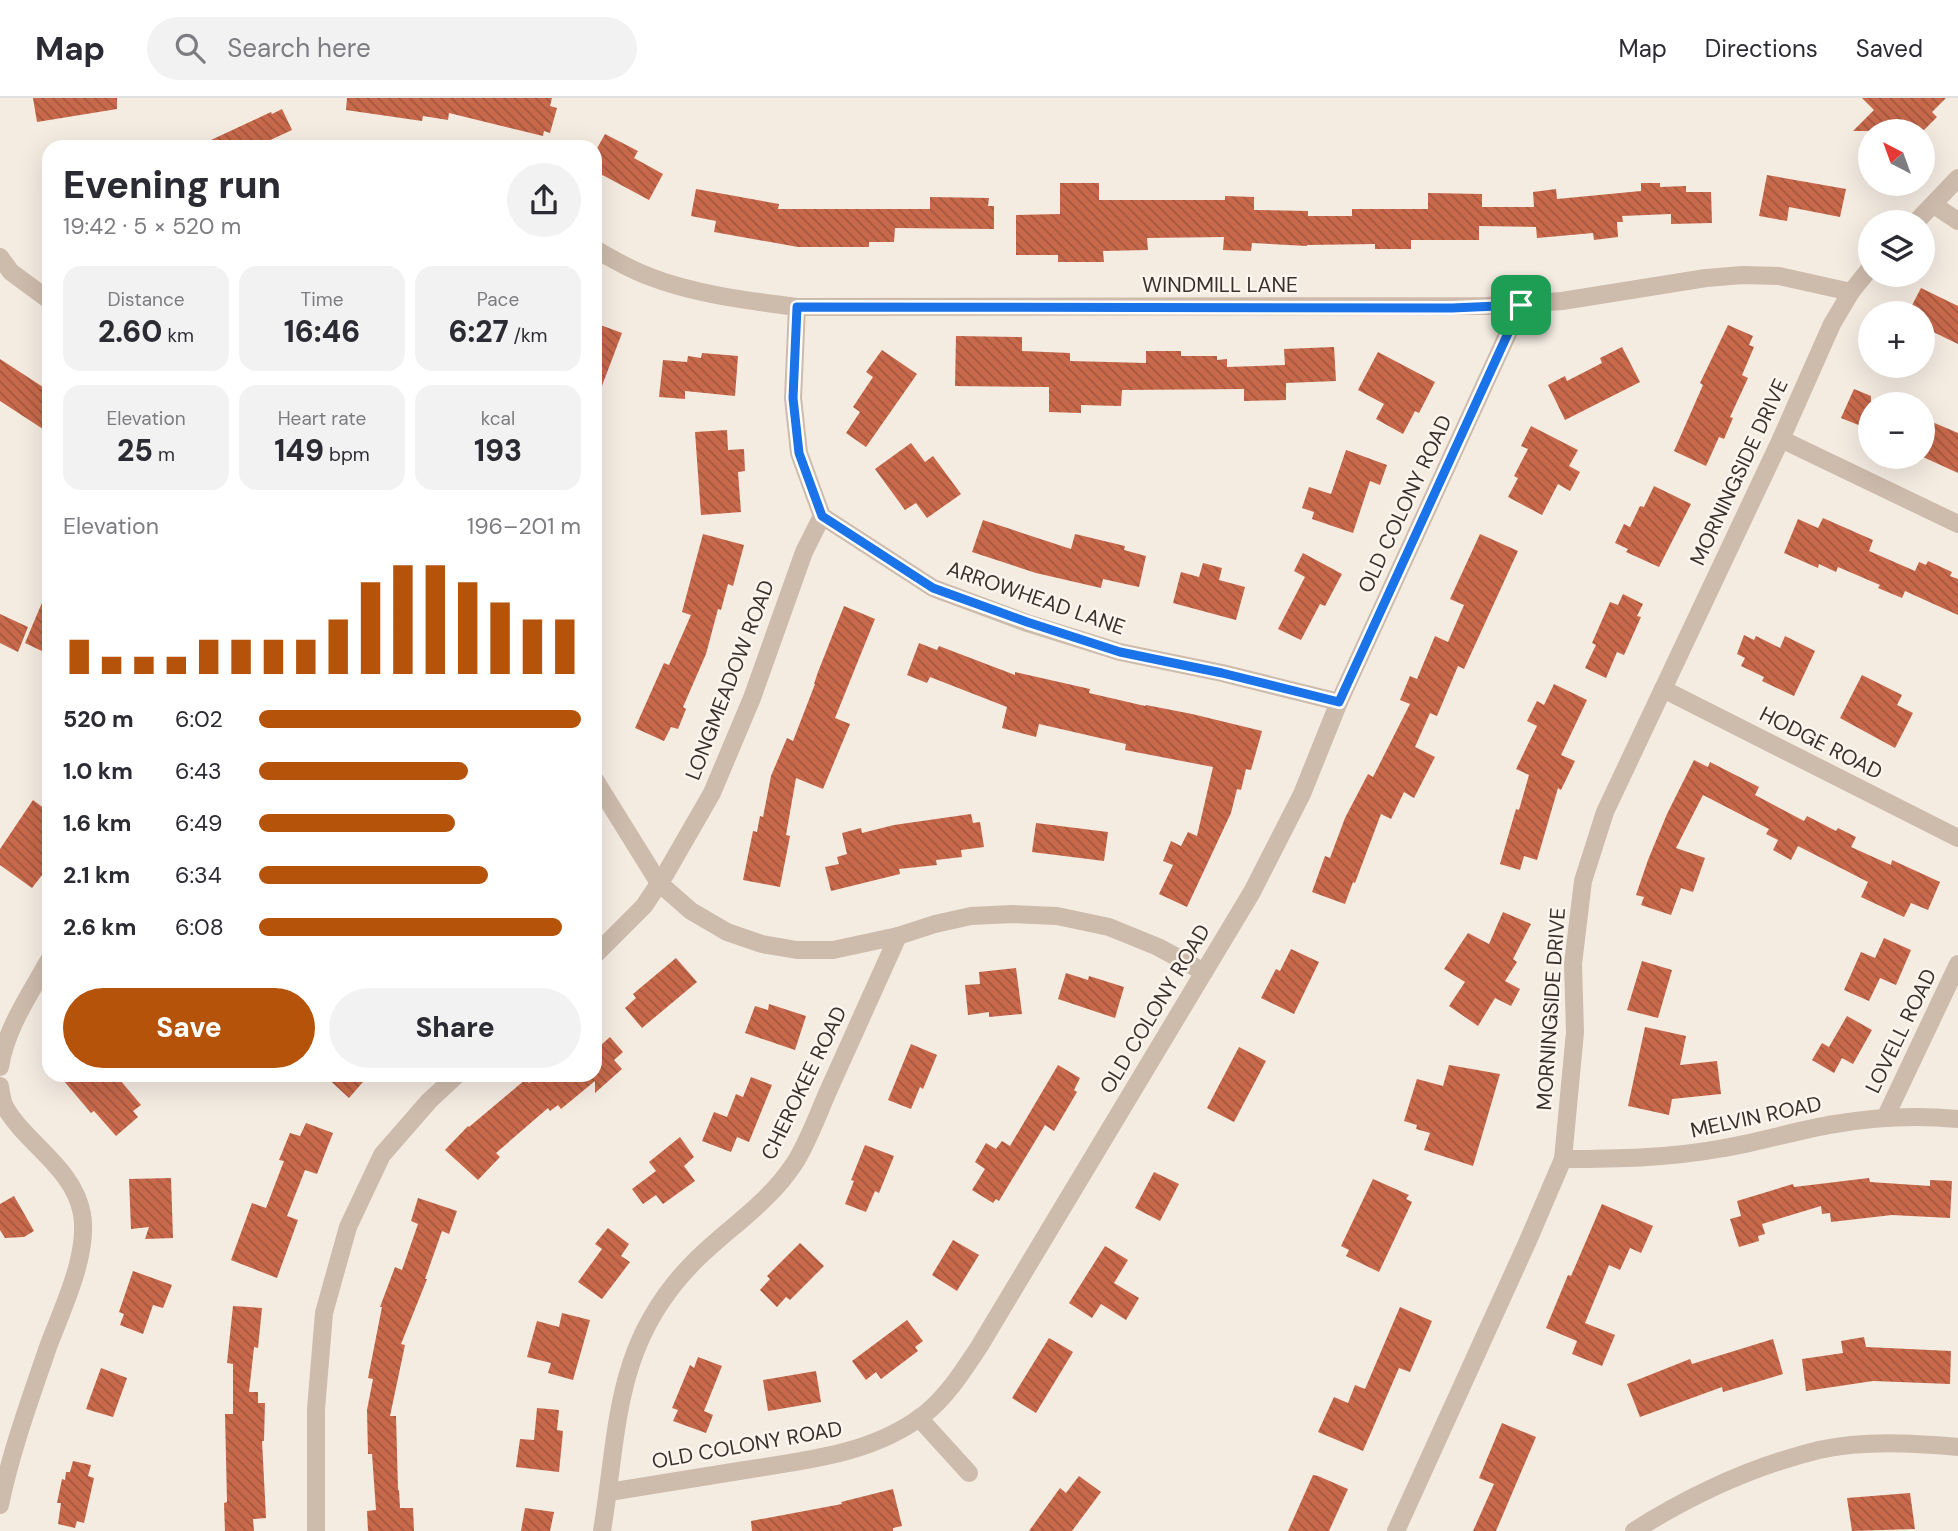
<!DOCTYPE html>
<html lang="en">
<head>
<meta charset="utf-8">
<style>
	:root { --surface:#fff; --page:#f2f2f3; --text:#2b2b33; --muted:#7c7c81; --line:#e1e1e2; --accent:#b45309 }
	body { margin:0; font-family:"DM Sans",sans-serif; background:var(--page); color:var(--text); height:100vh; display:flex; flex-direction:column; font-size:26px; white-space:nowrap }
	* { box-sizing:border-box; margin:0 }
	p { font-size:23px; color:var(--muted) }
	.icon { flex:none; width:38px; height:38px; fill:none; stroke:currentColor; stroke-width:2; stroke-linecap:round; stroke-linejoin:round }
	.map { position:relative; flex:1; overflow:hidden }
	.drawer { position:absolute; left:42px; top:42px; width:560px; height:942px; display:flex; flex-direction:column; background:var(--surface); border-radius:21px; box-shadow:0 7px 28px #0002 }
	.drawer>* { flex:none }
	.needle { width:46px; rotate:319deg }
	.buttons { position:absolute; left:1858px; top:21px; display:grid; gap:14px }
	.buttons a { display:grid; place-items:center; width:77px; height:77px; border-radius:50%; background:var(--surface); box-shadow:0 7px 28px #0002; font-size:35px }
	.pin { position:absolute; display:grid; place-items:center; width:60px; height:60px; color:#fff; margin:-30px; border-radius:14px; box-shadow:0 4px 10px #0006 }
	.round { display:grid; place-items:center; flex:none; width:74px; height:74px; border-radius:37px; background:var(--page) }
	.overview { display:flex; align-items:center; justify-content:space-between; height:119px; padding:0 21px }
	h1 { font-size:38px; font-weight:800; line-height:52px }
	.metrics { display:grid; grid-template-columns:repeat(3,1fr); gap:10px; height:119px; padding:7px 21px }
	.metrics div { display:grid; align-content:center; border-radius:18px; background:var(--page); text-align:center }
	.metrics b { font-size:30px; font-weight:800 }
	.metrics small { font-size:19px; font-weight:400 }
	.metrics p { font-size:19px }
	.chart { height:196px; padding:14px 21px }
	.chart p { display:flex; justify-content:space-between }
	.chart svg { width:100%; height:126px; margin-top:7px; stroke:var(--accent); stroke-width:6 }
	.primary-button { display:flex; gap:14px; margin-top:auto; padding:14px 21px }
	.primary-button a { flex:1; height:80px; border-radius:42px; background:var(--accent); color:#fff; font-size:28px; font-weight:800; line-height:80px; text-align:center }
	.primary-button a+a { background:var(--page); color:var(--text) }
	ul { padding:0 21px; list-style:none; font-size:23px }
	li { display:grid; grid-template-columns:112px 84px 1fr; align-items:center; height:52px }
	li i { height:18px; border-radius:9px; background:var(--accent) }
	header { display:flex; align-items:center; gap:42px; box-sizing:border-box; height:98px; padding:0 35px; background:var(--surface); border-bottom:2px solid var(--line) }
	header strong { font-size:33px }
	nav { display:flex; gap:38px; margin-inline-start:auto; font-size:24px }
	.search { width:490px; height:63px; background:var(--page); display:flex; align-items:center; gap:18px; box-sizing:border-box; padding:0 24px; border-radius:38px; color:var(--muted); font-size:26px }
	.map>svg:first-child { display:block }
	.building { fill:url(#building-back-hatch) }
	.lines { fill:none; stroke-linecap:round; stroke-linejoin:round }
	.minor { stroke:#cdbbac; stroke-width:18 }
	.route-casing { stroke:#fff; stroke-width:14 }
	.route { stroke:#1a73e8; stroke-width:9 }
	.labels { text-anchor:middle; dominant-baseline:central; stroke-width:5; stroke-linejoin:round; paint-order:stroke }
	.street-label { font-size:21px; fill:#3b302b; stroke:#fbf5ee }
</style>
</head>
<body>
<header>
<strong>Map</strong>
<div class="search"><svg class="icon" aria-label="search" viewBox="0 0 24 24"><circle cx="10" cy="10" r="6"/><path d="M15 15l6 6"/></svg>Search here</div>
<nav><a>Map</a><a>Directions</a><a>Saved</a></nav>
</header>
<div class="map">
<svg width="1958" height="1433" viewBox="0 0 1958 1433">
	<defs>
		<pattern id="building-back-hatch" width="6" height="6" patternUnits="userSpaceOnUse" patternTransform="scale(1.75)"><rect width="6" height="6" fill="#c8694b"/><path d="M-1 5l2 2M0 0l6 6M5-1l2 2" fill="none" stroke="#a4573f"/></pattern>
	</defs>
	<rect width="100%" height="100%" fill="#f4ebe1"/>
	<!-- building -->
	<g class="building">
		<path d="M33,0H117V11L37,24Z"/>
		<path d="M347,0H552L550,8L557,10L550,35L544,33L543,38L449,15L448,22L423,18L422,23L346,12Z"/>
		<path d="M1862,0H1946L1932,14L1937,19L1923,33H1853L1874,12Z"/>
		<path d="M282,11L292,32L266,44L269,49H196L271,14L272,16Z"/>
		<path d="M605,36L638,53L634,60L663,76L649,102L595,73V54Z"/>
		<path d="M1767,77L1846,91L1840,119L1789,109L1787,123L1759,118Z"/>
		<path d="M1060,85H1099V102H1225V98L1254,99V112L1308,113V118H1352V111H1428V95L1482,96V109H1534L1533,94L1556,91L1557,101L1641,93V85H1660V89L1686,88V94H1711L1712,125L1671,126V116L1622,118L1623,124H1617L1618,139L1594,142L1593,135L1537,140L1536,129L1479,128V142H1411V151H1375V146L1307,147V148L1252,145L1251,153L1223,152L1224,139L1147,140L1148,152L1103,153L1104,164H1058V157H1016V117L1060,116Z"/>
		<path d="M696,91L779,106L778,111H930V99L989,100L988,108H994V131L895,130L894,144H869V149H798L714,134L716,123L691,118Z"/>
		<path d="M1921,190L1958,208V246L1923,229V215H1908Z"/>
		<path d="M595,225L622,235L597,301L595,300Z"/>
		<path d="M1728,227L1753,238L1749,247L1754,249L1742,277L1748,280L1730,319L1733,320L1724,341L1719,339L1706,368L1674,353L1703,287L1700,285Z"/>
		<path d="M956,238L1022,239V253L1070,255V263L1146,265V253H1181V258H1217V262L1227,261V269L1285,267L1284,251L1334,249L1336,283L1286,285V302L1244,303V291L1122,292L1121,308L1081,307V315L1049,314V289L955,288Z"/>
		<path d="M1622,249L1640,284L1565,322L1548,287L1565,278L1567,283L1602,265L1600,260Z"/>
		<path d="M882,252L917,276L866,349L846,335L860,314L853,309L873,279L866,274Z"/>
		<path d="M1378,254L1435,284L1419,315L1415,313L1403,336L1376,321L1384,306L1358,292Z"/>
		<path d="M702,255L738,258L735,298L685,293V301L659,299L663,262L687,264L688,258L701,260Z"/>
		<path d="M0,261L49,293V335L0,303Z"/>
		<path d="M1854,291L1871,298V332L1841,320Z"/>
		<path d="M1923,320L1958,335V375L1923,359Z"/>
		<path d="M1531,328L1578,352L1569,368L1580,374L1570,393L1558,386L1542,417L1508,399L1518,380L1514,378L1528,351L1521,348Z"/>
		<path d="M727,332L728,352L744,351L745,373L738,374L741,414L701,417L695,334Z"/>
		<path d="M911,345L925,364L933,358L961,396L927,420L916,405L905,412L875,371Z"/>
		<path d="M1346,352L1387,367L1380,387L1370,383L1353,435L1312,421L1314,414L1302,410L1309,389L1331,396Z"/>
		<path d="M1654,388L1691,406L1659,469L1626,454L1628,451L1615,445L1624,426L1630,429L1640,408L1644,409Z"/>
		<path d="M1823,420L1873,442L1869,453L1915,473L1919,464L1926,467L1928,463L1952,474L1950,478L1958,481V517L1905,493L1902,500L1878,490L1880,487L1838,469L1836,474L1819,466L1818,470L1784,455L1798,421L1818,430Z"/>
		<path d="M983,422L1071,451L1075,436L1125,448L1124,452L1146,458L1139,489L1103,481L1101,490L1036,475L972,454Z"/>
		<path d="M703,436L744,447L733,488L728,486L721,512L718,511L706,556L683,609L686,611L678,631L671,629L664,643L635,630L664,565L669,567L691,517L682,514Z"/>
		<path d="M1480,436L1518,453L1464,571L1458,568L1437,618L1430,615L1415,649L1435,659L1414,700L1404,694L1391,721L1381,716L1355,785L1353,784L1345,806L1312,794L1325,758L1330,760L1345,720L1368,676L1373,679L1410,606L1400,602L1410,578L1417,581L1435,538L1448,544L1464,507L1450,501Z"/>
		<path d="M1303,455L1342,476L1325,508L1320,506L1301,542L1278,531L1305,479L1294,473Z"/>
		<path d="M1203,465L1222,470L1219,482L1245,489L1236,522L1173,505L1181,474L1199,479Z"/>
		<path d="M49,488V542L44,554L25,545Z"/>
		<path d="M1623,496L1643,506L1637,518L1641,519L1624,557L1617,554L1606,580L1585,570L1596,547L1592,545L1610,504L1618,507Z"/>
		<path d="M844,508L875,521L835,620L850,626L823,691L796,680L786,737L790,738L780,789L743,782L753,733L757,734L760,718L763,719L771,678L787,640L793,643L815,586H814L818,574Z"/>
		<path d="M0,516L28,529L18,554L0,545Z"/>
		<path d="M1744,537L1754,542L1756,538L1780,550L1785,538L1815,553L1794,598L1762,583L1764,579L1741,568L1745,560L1737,556Z"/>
		<path d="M919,545L937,552L939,548L1015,577V574L1090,591L1089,595L1145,608L1146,607L1192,616L1262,633L1251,672L1246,671L1241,692L1237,691L1231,715L1187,809L1159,796L1173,767L1163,763L1171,743L1181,748L1188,734L1197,738L1213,669L1125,652L1126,646L1039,626L1036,639L1002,630L1007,609L930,579L927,585L907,577Z"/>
		<path d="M1862,577L1902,597L1897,607L1913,615L1895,650L1840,620Z"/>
		<path d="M1554,586L1587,602L1561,657L1575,663L1561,692L1558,690L1537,762L1524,758L1520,772L1500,766L1516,711L1519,712L1529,677L1516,671L1537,628L1527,623L1537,603L1544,607Z"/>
		<path d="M1694,662L1708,669L1710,664L1759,689L1755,697L1804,723L1807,718L1836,733L1838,730L1856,739L1851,749L1891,767L1892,762L1940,784L1928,812L1911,805L1904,819L1861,799L1868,784L1798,748L1791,762L1773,752L1778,742L1766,736L1769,731L1703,697L1676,750L1705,760L1693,794L1681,790L1671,817L1641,807L1644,799L1636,797L1648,762L1667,716Z"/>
		<path d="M33,702L49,714V768L32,790L0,767V751Z"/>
		<path d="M971,716L973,725L980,724L984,749L961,752L962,759L936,762L937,767L899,771L900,776L831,793L825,769L839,766L837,759L847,756L842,735L861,730L862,735L894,727Z"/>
		<path d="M1036,725L1108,734L1104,763L1032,754Z"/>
		<path d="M1503,814L1531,826L1513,861L1517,864L1505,883L1520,891L1511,908L1495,900L1478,928L1449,908L1465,884L1444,871L1468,835L1489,846Z"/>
		<path d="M1884,840L1911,852L1896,887L1880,880L1869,903L1844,892L1861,854L1875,860Z"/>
		<path d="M1291,851L1319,864L1294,916L1261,900L1276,871L1280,873Z"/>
		<path d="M676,860L697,884L642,930L625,910L636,900L633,896Z"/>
		<path d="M1642,863L1672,872L1658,920L1627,912Z"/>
		<path d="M1016,870L1022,916L989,919V914L968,917L965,887L980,886L979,874Z"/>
		<path d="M1066,875L1088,882L1089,878L1124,889L1115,920L1058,901Z"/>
		<path d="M769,906L806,918L795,952L745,935L755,908L768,912Z"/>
		<path d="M1847,918L1872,932L1853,966L1842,960L1834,975L1812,962L1822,945L1829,949Z"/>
		<path d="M1645,929L1686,938L1680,967L1717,963L1721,996L1672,1001L1669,1017L1628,1008Z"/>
		<path d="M595,939L601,947L610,939L623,954L614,962L622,971L595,995V983L561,1011L558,1007L550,1013L548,1010L496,1055L500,1059L478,1082L445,1052L468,1028L469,1029L526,981L529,985L538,976H595Z"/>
		<path d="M911,946L937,957L923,991L920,989L911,1011L888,1002Z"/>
		<path d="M1239,949L1266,963L1234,1024L1207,1010Z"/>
		<path d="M1058,967L1080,980L1074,992L1077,994L1054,1033L1045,1027L999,1103L996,1101L993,1105L972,1092L985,1071L975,1064L986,1045L996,1051L1002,1043L1010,1048Z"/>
		<path d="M1449,967L1500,976L1473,1068L1424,1052L1430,1035L1416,1031L1417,1027L1404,1023L1417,981L1443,988Z"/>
		<path d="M58,976H115L141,1007L133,1013L138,1019L116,1038L94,1013L91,1015Z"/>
		<path d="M323,976H370L349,1000Z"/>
		<path d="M751,979L772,987L749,1044L737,1039L731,1054L702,1043L714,1014L727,1019L736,996L743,999Z"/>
		<path d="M306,1025L333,1035L317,1076L305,1072L287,1118L298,1122L277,1180L231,1162L252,1105L266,1110L284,1063L279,1062L290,1035L300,1038Z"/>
		<path d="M680,1039L694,1059L684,1068L695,1083L663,1106L656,1097L643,1106L632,1091L656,1073L649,1064Z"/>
		<path d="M865,1047L894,1058L879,1095L875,1093L866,1114L845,1106L854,1083L851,1082Z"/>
		<path d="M1154,1074L1179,1086L1160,1123L1135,1110Z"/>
		<path d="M171,1080L173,1140L145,1141L149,1129L131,1131L129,1081Z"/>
		<path d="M1869,1080L1870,1084L1930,1088V1082L1952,1083L1950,1120L1892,1117L1831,1124L1830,1115L1822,1116L1821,1108L1762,1126L1765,1136L1758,1138L1759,1143L1739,1149L1730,1121L1741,1118L1737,1103L1793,1086L1794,1089Z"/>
		<path d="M1373,1081L1409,1097L1406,1101L1412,1104L1379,1174L1346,1158L1349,1152L1341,1148Z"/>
		<path d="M14,1098L34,1133L24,1139L5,1140L0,1132V1106Z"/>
		<path d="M418,1100L457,1113L449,1136L442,1133L425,1181H427L401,1246L405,1247L390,1318H396L398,1392H399L400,1410H413L414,1433H368L367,1413L376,1412L372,1356H368L367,1312L373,1281L368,1280L382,1209H380L395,1169L402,1172L418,1126L411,1123Z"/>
		<path d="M1602,1106L1653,1128L1641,1155L1630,1150L1620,1172L1609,1167L1585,1225L1615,1237L1602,1268L1572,1256L1577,1243L1546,1230L1568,1177L1571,1178Z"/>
		<path d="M608,1130L629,1146L621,1158L630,1164L602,1201L578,1184L602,1151L595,1146Z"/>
		<path d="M953,1142L979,1157L957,1193L932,1177Z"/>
		<path d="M800,1145L824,1168L790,1202L786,1199L777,1209L760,1192L770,1181L767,1178Z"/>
		<path d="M1105,1148L1128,1162L1114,1185L1139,1200L1126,1222L1101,1206L1092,1220L1069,1205Z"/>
		<path d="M133,1173L172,1187L163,1210L153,1207L143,1236L120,1227L124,1216L119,1214Z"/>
		<path d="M233,1208L262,1210L258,1250L254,1249L249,1294H258V1305H265L264,1343H262L266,1420L253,1421L254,1433H225L224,1405L227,1404L225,1316H233V1266L227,1265Z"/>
		<path d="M1400,1209L1432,1223L1410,1274L1399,1270L1363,1353L1318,1334L1334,1299L1348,1305L1355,1287L1365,1291Z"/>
		<path d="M562,1215L590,1222L573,1282L548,1275L551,1265L527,1259L537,1223L559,1229Z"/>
		<path d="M907,1222L923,1243L915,1249L918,1253L881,1281L876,1274L866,1282L852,1263Z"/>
		<path d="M1864,1239L1866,1249L1951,1253L1950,1286L1873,1283L1806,1293L1802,1261L1843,1255L1841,1243Z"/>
		<path d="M1049,1240L1073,1254L1036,1315L1012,1300Z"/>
		<path d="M1773,1241L1783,1276L1723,1294L1722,1289L1640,1319L1627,1286L1690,1261L1692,1266Z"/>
		<path d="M698,1259L722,1268L704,1313L713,1317L706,1335L673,1323L678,1312L672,1310L690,1267L694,1270Z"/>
		<path d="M101,1270L127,1280L113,1319L86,1311Z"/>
		<path d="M816,1273L821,1304L768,1313L763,1282Z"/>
		<path d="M537,1310L559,1312L557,1332L563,1333L559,1374L516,1369L520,1341L534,1342Z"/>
		<path d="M1502,1325L1536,1339L1496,1433H1473L1494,1386L1479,1380Z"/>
		<path d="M73,1363L91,1367L88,1378L94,1380L84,1425L77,1423L75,1430L58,1426L61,1405H57L62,1381L65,1382L66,1374H70Z"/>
		<path d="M1313,1377L1318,1378L1348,1391L1329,1433H1288Z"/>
		<path d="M1079,1378L1101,1394L1072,1433H1029L1060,1390L1066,1395Z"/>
		<path d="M893,1391L902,1428L893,1430V1433H752L751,1423L842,1406L841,1404Z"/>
		<path d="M1910,1395L1915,1431L1852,1433L1847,1400Z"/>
		<path d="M525,1410L554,1414L550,1433H521Z"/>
	</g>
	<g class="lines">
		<!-- minor -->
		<g class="minor">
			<path d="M1934,107L1958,123"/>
			<path d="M1916,124L1958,80"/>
			<path d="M595,151C612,161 629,171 648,178C693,196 749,203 797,209L1487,208L1562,203L1706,180L1743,177L1779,178L1851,194"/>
			<path d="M0,159L11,174L49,202"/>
			<path d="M797,209L793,300L799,355L822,418L933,490L1027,525L1120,554L1222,575L1339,604"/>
			<path d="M1781,341L1958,426"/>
			<path d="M1663,591L1958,740"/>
			<path d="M595,682L659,785L691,813L727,834L762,846L797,852H833L898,838L935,826L971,818L1013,816L1057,818L1109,829L1158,849L1204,874"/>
			<path d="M595,857L644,808L666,775L712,695L752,600L804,454L822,418"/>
			<path d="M0,969C6,930 30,896 49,862"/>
			<path d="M0,988C1,995 2,1003 5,1009C26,1046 74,1070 82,1116C89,1157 62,1211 48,1249C30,1302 11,1353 0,1407"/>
			<path d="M1885,1020L1958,866"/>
			<path d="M1563,1061C1617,1061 1670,1060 1724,1050C1761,1044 1797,1032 1835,1026C1875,1019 1917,1017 1958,1021"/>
			<path d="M919,1320L969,1375"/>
			<path d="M609,1394C654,1387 700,1379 745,1372C808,1362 874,1356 926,1315C948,1297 963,1273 979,1249L1252,794L1302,696L1339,604L1521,207"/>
			<path d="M316,1433V1311L324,1215L348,1129L382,1057L429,1003L458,976"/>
			<path d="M602,1433C619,1331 613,1247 692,1166C725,1132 767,1107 794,1066C808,1045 819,1013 830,989C853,939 875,888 898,838"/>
			<path d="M1396,1433L1527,1145L1563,1061L1575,934L1573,866L1583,783L1605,714L1781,341L1832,226L1851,194L1871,169"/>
			<path d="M1634,1433C1691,1397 1753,1368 1819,1352C1864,1342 1913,1345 1958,1349"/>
		</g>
	</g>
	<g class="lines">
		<defs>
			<path id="route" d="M1521,207L1339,604L1222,575L1120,554L1027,524L933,490L822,418L799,355L793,300L797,209L1452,210Z"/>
		</defs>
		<!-- route casing -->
		<use href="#route" class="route-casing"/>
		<!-- route -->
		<use href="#route" class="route"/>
	</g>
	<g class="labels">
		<!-- street labels -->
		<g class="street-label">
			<text x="1220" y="187">WINDMILL LANE</text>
			<text transform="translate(1739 374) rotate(-65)">MORNINGSIDE DRIVE</text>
			<text transform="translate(1405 406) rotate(-65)">OLD COLONY ROAD</text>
			<text transform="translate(1036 500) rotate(19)">ARROWHEAD LANE</text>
			<text transform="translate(730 582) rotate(-69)">LONGMEADOW ROAD</text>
			<text transform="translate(1821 645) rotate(27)">HODGE ROAD</text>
			<text transform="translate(1155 911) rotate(-59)">OLD COLONY ROAD</text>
			<text transform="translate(1551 911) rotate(-86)">MORNINGSIDE DRIVE</text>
			<text transform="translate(1901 933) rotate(-64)">LOVELL ROAD</text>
			<text transform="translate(804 985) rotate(-64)">CHEROKEE ROAD</text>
			<text transform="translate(1756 1019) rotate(-12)">MELVIN ROAD</text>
			<text transform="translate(747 1347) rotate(-10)">OLD COLONY ROAD</text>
		</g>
	</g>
</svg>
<div class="buttons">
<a><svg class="needle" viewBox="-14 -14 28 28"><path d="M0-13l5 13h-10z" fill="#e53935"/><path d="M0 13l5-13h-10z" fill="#7c7c81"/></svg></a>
<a><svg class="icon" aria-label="layers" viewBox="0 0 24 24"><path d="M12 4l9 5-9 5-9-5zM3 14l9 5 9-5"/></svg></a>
<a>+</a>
<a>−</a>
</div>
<div class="pin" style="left:1521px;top:207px;background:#1e9e55"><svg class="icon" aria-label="arrive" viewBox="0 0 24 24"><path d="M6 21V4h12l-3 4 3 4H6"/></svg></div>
<section class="drawer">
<div class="overview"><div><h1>Evening run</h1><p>19:42 · 5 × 520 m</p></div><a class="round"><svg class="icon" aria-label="share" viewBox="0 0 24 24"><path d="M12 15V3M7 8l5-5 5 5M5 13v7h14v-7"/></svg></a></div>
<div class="metrics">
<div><p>Distance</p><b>2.60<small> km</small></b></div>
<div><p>Time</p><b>16:46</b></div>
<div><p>Pace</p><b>6:27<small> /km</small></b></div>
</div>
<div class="metrics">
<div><p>Elevation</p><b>25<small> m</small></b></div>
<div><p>Heart rate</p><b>149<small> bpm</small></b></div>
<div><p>kcal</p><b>193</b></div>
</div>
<div class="chart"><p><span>Elevation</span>196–201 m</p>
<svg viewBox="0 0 160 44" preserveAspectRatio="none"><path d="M5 44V32M15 44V38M25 44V38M35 44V38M45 44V32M55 44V32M65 44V32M75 44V32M85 44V25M95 44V12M105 44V6M115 44V6M125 44V12M135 44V19M145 44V25M155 44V25"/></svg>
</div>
<ul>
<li><b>520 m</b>6:02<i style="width:100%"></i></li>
<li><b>1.0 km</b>6:43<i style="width:65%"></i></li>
<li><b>1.6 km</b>6:49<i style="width:61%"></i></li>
<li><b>2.1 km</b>6:34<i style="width:71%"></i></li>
<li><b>2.6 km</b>6:08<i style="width:94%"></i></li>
</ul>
<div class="primary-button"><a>Save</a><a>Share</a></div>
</section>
</div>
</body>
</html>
